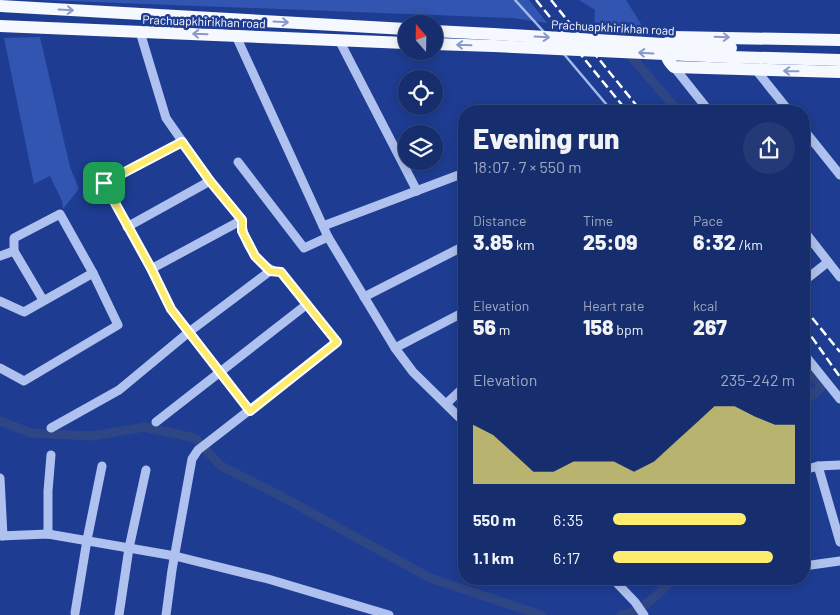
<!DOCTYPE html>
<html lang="en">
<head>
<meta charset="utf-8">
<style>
	:root { --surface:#162e6e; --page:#233a76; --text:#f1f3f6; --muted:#9ea8c2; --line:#354a81; --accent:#fdec6e }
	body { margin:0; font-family:Barlow,sans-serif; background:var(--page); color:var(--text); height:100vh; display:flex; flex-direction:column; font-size:19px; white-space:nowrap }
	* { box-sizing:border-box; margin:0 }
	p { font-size:16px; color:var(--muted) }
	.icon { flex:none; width:28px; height:28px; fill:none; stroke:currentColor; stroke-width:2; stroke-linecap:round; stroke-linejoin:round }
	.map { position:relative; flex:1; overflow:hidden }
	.side { position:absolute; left:458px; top:105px; width:352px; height:480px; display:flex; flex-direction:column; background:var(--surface); border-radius:20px; box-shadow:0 2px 12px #0003,0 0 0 1px var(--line) }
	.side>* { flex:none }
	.needle { width:32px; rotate:340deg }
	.fabs { position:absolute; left:398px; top:15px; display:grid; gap:10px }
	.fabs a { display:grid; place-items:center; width:45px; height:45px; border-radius:50%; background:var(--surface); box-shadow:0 2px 12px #0003,0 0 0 1px var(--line); font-size:25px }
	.pin { position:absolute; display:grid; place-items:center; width:42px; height:42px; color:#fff; margin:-21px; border-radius:10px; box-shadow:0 2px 8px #0006 }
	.round { display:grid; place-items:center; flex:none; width:52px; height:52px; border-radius:26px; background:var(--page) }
	.headline { display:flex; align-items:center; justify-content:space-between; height:85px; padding:0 15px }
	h1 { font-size:28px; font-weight:800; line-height:38px }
	.metrics { display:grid; grid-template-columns:repeat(3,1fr); gap:8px; height:85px; padding:5px 15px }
	.metrics div { display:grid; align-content:center }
	.metrics b { font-size:21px; font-weight:800 }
	.metrics small { font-size:14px; font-weight:400 }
	.metrics p { font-size:14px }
	.chart { height:140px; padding:10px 15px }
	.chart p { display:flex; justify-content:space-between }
	.chart svg { width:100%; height:90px; margin-top:5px; fill:var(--accent); opacity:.7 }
	ul { padding:0 15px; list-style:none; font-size:16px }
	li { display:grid; grid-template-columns:80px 60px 1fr; align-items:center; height:38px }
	li i { height:12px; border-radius:6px; background:var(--accent) }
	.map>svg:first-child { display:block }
	.green { fill:#3155b0 }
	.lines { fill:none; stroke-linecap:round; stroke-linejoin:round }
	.stream { stroke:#a2b9f0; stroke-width:2.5 }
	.canal { stroke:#2f4685; stroke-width:9 }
	.minor { stroke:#afc1ee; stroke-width:9 }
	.major { stroke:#f6f8ff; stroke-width:12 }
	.rail { stroke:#fff; stroke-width:2.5; stroke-dasharray:9 4; stroke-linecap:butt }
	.major-bridge { stroke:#f6f8ff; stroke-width:12 }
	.oneway { stroke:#8a9ac8 }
	.route-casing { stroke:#fff; stroke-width:10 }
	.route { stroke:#fdec6e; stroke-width:6 }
	.labels { text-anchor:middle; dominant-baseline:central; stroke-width:5; stroke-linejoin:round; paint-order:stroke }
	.street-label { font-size:12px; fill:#fff; stroke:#1e3d92 }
</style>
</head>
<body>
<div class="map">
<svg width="840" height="615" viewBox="0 0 840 615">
	<rect width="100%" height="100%" fill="#1e3d92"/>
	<!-- green -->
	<g class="green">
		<path d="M41,0H529L547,23L513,18Z"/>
		<path d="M579,0H626L646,32H594L595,10Z"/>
		<path d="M40,37L70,167L79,189L63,209L62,201L50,176L34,184L4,38Z"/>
	</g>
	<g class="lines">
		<!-- stream -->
		<g class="stream">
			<path d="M515,0L544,32"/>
			<path d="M563,53L612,111"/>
		</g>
		<!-- canal -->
		<g class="canal">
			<path d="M610,32L678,111"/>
			<path d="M804,364L822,387L804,402"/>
			<path d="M0,421L31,433L93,436L144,427L195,438L221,466L279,495L430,578L541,615"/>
			<path d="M621,615C644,611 657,594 674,579"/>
		</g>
		<!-- minor -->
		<g class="minor">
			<path d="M140,32L166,118L210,181L242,220L151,269"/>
			<path d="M236,36L328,237L395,348L413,372L464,422"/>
			<path d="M339,40L417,191"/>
			<path d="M674,67L709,111"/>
			<path d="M756,70L789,111"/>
			<path d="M804,130L840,175"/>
			<path d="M183,142L104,183L151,269L171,309L250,411"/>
			<path d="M238,162L304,248L328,237"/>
			<path d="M323,226L464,173"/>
			<path d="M127,227L210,181"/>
			<path d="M804,231L840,277"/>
			<path d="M14,251L43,300"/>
			<path d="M0,256L14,251V238L60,214L93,273L118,325L24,381L0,368"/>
			<path d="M804,281L828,262"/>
			<path d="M364,297L464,246"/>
			<path d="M0,301L24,312L93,273"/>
			<path d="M395,348L464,312"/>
			<path d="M804,354L840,399"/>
			<path d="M446,404L464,387"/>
			<path d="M156,422L306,305"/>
			<path d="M51,428L119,390L189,332L270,271"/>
			<path d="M818,466L840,542"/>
			<path d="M804,470L818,466L840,465"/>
			<path d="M0,478L3,536"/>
			<path d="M48,534V491L51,455"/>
			<path d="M0,536L48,534L175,556L268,579L389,615"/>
			<path d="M804,566L840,561"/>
			<path d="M613,579L635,602L644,615"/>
			<path d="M75,613L87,540L102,466"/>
			<path d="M119,615L129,548L146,470"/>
			<path d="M166,615L172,570L192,459L198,450L337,342L281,273C259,269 242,242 242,220"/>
		</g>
		<!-- major -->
		<g class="major">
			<path d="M0,6L406,29"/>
			<path d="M0,26L406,43"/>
			<path d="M434,31L493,34"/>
			<path d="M840,40L673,37L666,45C665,55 667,60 674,67L840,72"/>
			<path d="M434,44L494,46"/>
			<path d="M730,57L840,60"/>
		</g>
		<!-- rail -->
		<g class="rail">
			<path d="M536,0L627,111"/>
			<path d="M551,0L641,111"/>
			<path d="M804,308L840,352"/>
			<path d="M804,326L840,377"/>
		</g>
		<!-- major-bridge -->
		<g class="major-bridge">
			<path d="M493,34L731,48"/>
			<path d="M494,46L730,57"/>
		</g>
	</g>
	<!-- one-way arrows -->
	<defs><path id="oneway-shaft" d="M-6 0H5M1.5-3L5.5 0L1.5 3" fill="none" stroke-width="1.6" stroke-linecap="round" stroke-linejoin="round" transform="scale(1.25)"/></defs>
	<g class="oneway">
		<use href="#oneway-shaft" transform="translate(66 10) rotate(3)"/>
		<use href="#oneway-shaft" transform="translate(281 22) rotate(3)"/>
		<use href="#oneway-shaft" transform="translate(200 34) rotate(-178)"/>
		<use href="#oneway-shaft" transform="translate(542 37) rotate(3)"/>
		<use href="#oneway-shaft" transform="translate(722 37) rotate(2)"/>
		<use href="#oneway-shaft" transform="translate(464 45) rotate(-178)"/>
		<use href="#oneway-shaft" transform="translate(646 53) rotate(-177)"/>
		<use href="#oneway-shaft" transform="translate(791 71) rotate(-179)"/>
	</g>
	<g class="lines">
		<defs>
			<path id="route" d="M182,142L210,181L242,220V231L255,256L270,271L281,272L337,342L250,411L171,309L151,268L104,183Z"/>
		</defs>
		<!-- route casing -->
		<use href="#route" class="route-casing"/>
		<!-- route -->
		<use href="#route" class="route"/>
	</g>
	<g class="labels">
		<!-- street labels -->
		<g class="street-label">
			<text transform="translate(204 21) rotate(2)">Prachuapkhirikhan road</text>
			<text transform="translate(613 27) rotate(3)">Prachuapkhirikhan road</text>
		</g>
	</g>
</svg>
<div class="fabs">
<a><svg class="needle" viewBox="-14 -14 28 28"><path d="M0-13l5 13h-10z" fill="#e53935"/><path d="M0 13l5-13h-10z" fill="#9ea8c2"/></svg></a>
<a><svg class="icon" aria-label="locate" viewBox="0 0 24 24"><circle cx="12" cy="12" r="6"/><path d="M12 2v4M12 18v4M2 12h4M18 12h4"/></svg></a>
<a><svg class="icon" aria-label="layers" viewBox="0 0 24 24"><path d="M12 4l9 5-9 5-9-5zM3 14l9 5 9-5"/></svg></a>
</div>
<div class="pin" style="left:104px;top:183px;background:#1e9e55"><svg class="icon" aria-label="arrive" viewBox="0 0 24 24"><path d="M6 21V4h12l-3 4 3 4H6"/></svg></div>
<section class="side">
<div class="headline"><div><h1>Evening run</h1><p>18:07 · 7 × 550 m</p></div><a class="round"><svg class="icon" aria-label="share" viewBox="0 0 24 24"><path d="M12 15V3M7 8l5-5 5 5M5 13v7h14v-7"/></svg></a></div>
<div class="metrics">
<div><p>Distance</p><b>3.85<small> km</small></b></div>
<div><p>Time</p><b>25:09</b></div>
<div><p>Pace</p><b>6:32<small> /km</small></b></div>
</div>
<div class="metrics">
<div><p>Elevation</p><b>56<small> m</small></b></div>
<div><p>Heart rate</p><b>158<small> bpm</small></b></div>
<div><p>kcal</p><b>267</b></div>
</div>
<div class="chart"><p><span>Elevation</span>235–242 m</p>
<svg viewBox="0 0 160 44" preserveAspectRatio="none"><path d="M0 44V15L10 20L20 29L30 38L40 38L50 33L60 33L70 33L80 38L90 33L100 24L110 15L120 6L130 6L140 11L150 15L160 15V44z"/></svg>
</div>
<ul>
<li><b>550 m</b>6:35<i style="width:73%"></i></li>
<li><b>1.1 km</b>6:17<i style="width:88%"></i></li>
</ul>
</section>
</div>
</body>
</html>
